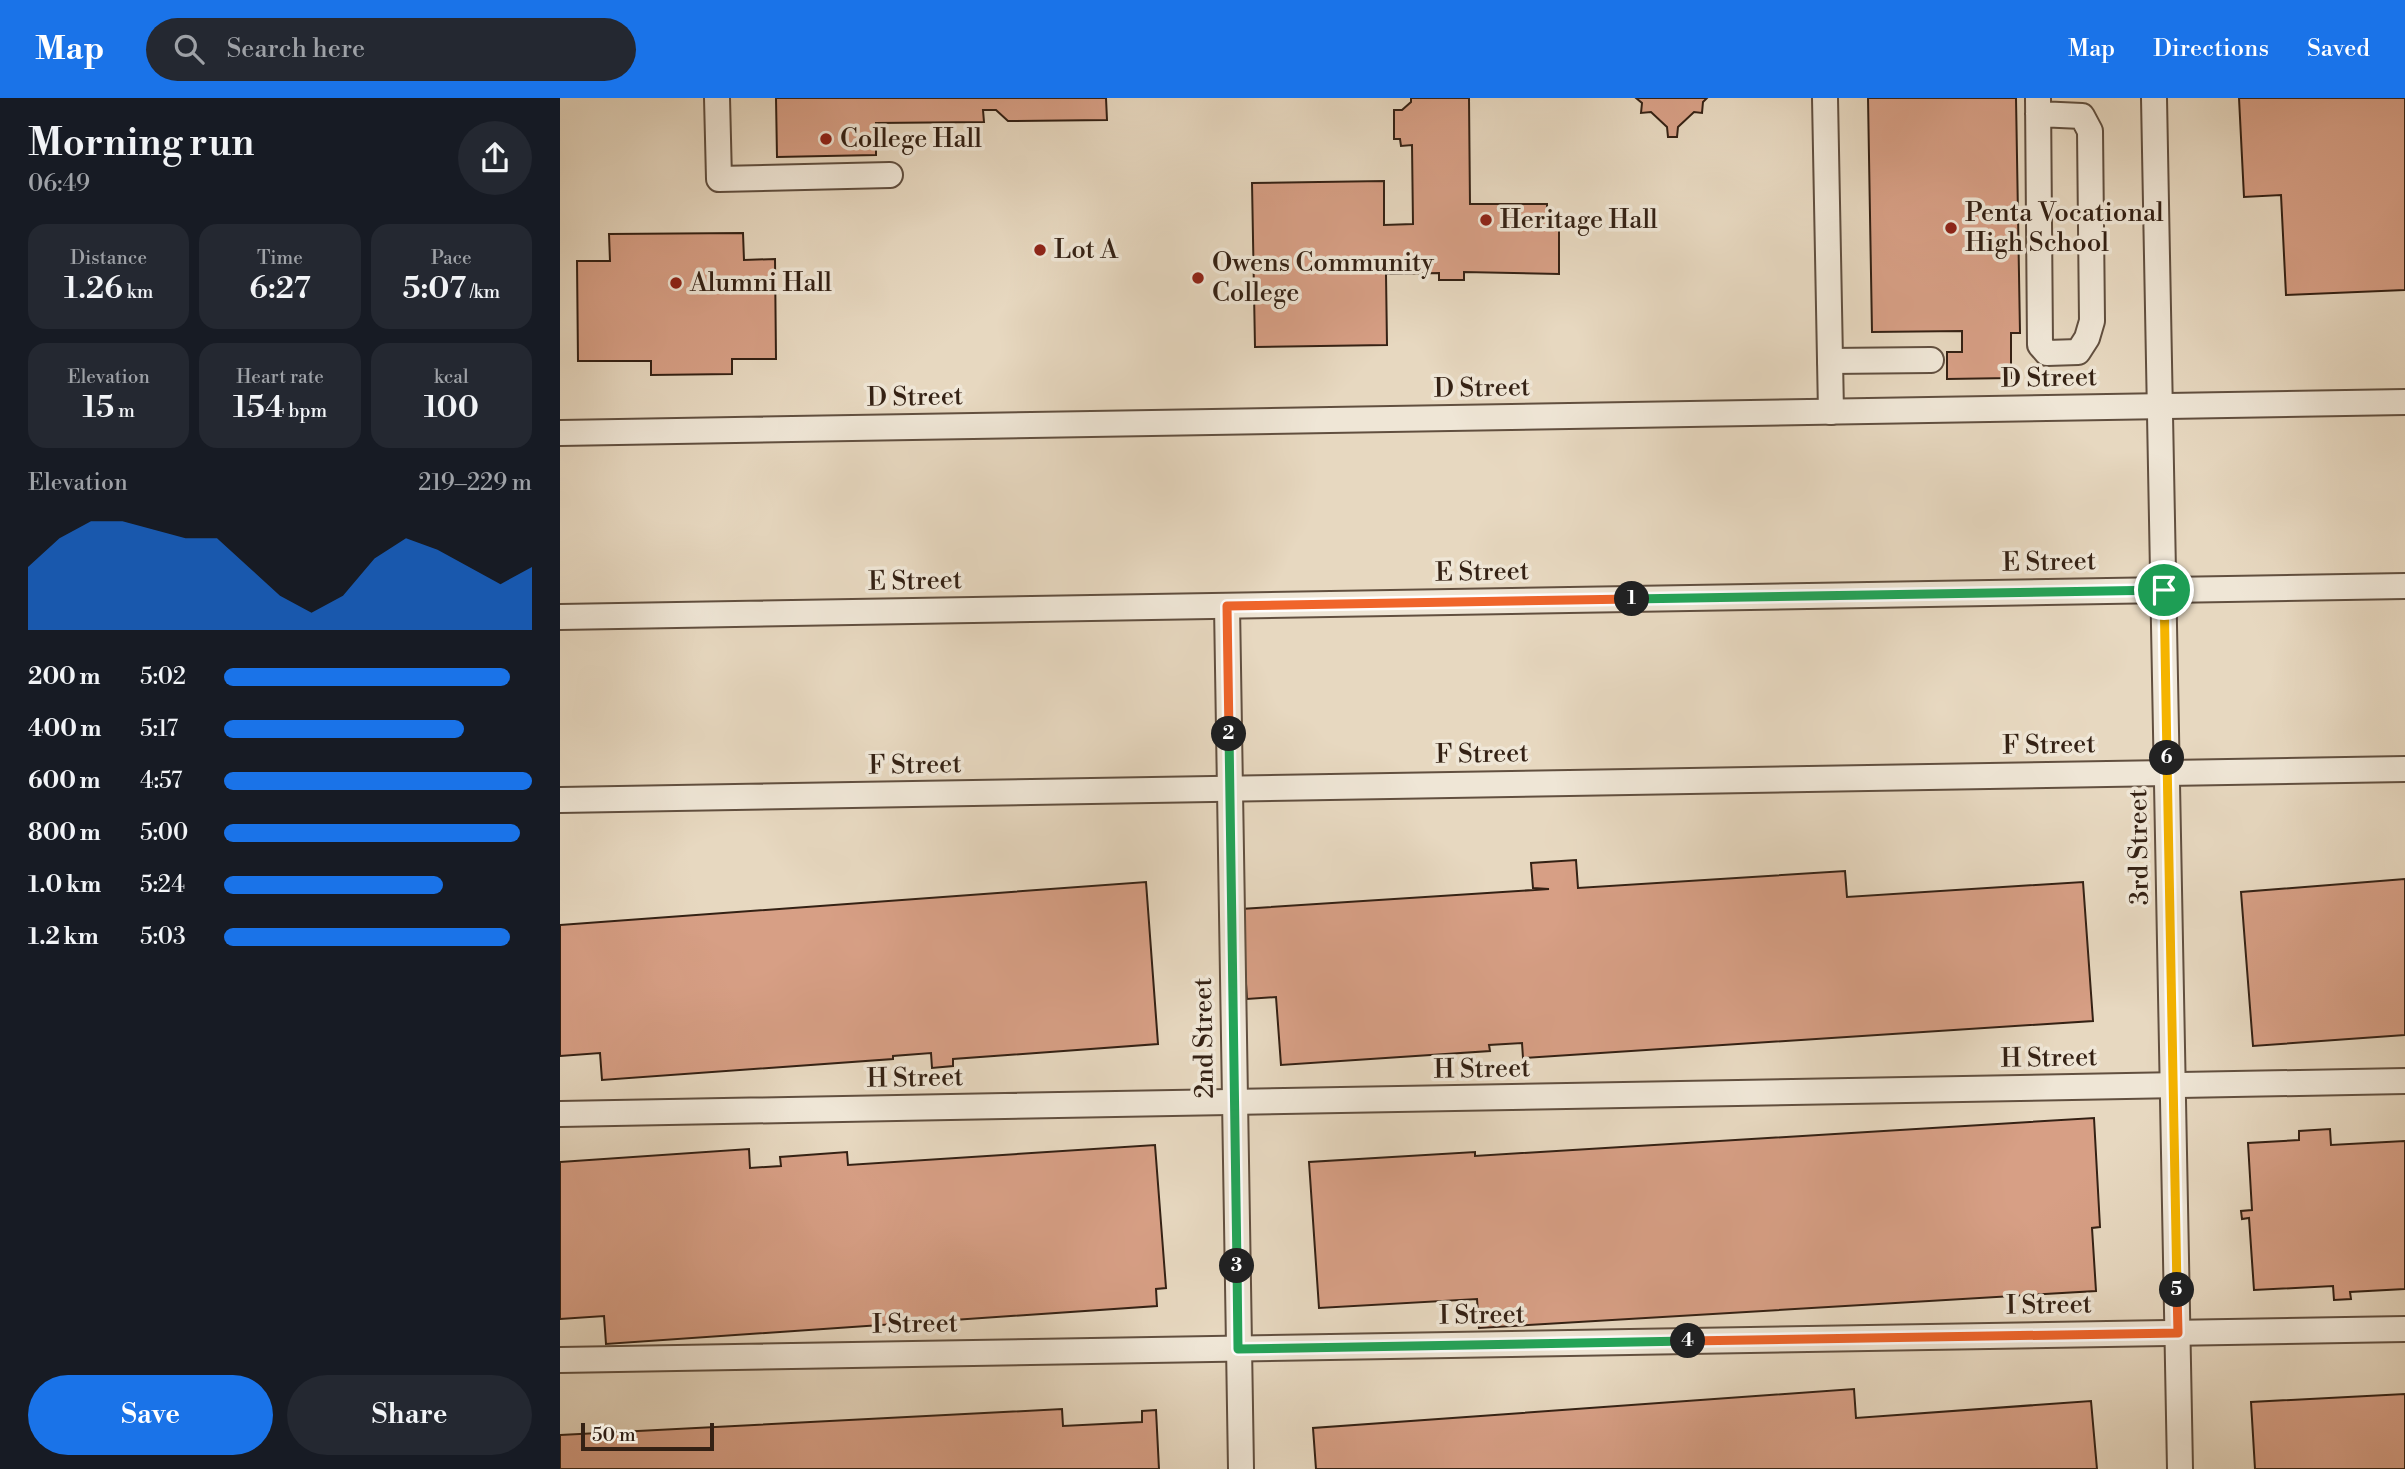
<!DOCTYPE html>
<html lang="en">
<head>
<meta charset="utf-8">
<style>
	:root { --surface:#171b24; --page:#242831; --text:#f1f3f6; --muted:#9ea1a6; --accent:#1a73e8 }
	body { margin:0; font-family:"Libre Bodoni",serif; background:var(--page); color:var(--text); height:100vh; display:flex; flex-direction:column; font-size:26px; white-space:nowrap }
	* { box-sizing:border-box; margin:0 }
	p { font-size:23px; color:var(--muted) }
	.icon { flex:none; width:38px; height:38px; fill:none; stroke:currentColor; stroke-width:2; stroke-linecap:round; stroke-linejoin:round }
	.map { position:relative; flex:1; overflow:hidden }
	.side { display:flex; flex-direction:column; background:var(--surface); width:560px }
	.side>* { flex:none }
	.scale { position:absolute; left:21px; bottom:18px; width:133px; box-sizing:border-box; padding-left:7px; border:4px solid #342114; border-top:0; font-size:19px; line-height:24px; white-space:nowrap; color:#342114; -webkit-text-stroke:5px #efe6d6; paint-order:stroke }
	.pin { position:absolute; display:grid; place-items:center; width:60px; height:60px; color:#fff; margin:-30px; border:4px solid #fff; border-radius:50%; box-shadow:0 2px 7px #0007 }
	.km { position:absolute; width:35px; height:35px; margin:-18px; border-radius:50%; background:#222; color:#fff; font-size:19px; line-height:35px; text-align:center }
	.round { display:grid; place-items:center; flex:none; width:74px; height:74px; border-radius:37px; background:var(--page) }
	.head { display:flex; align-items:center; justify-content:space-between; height:119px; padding:0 28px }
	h1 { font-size:38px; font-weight:600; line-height:52px }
	.metrics { display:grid; grid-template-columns:repeat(3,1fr); gap:10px; height:119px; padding:7px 28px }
	.metrics div { display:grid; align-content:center; border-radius:18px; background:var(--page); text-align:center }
	.metrics b { font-size:30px; font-weight:600 }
	.metrics small { font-size:19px; font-weight:400 }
	.metrics p { font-size:19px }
	.chart { height:196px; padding:14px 28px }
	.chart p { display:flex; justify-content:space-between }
	.chart svg { width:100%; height:126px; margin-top:7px; fill:var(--accent); opacity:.7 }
	.action { display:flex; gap:14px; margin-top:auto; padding:14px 28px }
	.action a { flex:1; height:80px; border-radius:42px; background:var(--accent); color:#fff; font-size:28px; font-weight:600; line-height:80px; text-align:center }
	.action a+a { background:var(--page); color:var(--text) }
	ul { padding:0 28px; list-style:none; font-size:23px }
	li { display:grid; grid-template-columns:112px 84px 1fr; align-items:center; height:52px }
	li i { height:18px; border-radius:9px; background:var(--accent) }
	header { display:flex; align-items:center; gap:42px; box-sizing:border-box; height:98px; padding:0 35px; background:var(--accent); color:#fff }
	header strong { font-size:33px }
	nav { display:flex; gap:38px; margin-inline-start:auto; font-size:24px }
	.search { width:490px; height:63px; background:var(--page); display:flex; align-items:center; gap:18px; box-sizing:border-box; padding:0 24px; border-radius:38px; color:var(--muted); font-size:26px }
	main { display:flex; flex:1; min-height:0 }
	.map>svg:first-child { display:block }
	.building { fill:#d79f85; stroke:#342114; stroke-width:2 }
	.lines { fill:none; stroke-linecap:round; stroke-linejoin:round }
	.minor-casing { stroke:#614f3f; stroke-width:28 }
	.minor { stroke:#efe6d6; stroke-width:24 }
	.split-1-casing { stroke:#fff; stroke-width:14 }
	.split-2-casing { stroke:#fff; stroke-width:14 }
	.split-3-casing { stroke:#fff; stroke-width:14 }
	.split-4-casing { stroke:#fff; stroke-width:14 }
	.split-5-casing { stroke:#fff; stroke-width:14 }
	.split-6-casing { stroke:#fff; stroke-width:14 }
	.split-7-casing { stroke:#fff; stroke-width:14 }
	.split-1 { stroke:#22a559; stroke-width:9 }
	.split-2 { stroke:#f0652b; stroke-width:9 }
	.split-3 { stroke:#22a559; stroke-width:9 }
	.split-4 { stroke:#22a559; stroke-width:9 }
	.split-5 { stroke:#f0652b; stroke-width:9 }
	.split-6 { stroke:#f5b400; stroke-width:9 }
	.split-7 { stroke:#f5b400; stroke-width:9 }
	.poi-dot { fill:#8f2418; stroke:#efe6d6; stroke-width:2.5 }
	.labels { text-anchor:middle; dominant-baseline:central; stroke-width:7; stroke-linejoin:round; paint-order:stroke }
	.poi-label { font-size:26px; fill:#342114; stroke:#efe6d6; text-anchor:start }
	.street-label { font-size:26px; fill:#342114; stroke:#efe6d6 }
</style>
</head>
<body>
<header>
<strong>Map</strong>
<div class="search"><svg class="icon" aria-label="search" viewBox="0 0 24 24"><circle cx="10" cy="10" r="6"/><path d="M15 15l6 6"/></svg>Search here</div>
<nav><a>Map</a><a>Directions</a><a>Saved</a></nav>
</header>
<main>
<section class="side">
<div class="head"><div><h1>Morning run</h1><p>06:49</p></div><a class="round"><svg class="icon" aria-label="share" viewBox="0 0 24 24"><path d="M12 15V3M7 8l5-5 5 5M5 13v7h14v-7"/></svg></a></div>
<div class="metrics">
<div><p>Distance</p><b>1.26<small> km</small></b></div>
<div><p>Time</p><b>6:27</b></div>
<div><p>Pace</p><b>5:07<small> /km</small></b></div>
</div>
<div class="metrics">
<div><p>Elevation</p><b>15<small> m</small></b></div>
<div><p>Heart rate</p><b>154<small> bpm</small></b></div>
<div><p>kcal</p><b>100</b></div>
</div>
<div class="chart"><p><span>Elevation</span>219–229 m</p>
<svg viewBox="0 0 160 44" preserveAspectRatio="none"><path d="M0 44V22L10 12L20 6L30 6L40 9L50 12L60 12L70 22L80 32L90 38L100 32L110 19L120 12L130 16L140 22L150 28L160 22V44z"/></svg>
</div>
<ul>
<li><b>200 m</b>5:02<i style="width:93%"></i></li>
<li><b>400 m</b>5:17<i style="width:78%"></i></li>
<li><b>600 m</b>4:57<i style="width:100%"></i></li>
<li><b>800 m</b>5:00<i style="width:96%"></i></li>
<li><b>1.0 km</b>5:24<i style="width:71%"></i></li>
<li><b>1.2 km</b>5:03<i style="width:93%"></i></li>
</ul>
<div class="action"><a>Save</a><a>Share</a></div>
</section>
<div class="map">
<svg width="1845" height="1371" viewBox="0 0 1845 1371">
	<rect width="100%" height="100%" fill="#e7d8c0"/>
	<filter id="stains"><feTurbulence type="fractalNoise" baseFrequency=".00286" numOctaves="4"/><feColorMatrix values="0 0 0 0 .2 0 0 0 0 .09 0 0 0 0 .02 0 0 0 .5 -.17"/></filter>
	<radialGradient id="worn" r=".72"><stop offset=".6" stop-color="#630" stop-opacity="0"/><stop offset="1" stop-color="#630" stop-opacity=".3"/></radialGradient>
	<!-- building -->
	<g class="building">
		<path d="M216,0H546L547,22L448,23L436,12H423L424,24L316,25V57L217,59Z"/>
		<path d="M851,0H909L910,106H987V117L999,116V176L904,174V182H879V175L826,176L827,247L695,249L692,85L824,83V127L853,126L852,47L841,48L840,41H834V12H842L851,4Z"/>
		<path d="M1076,0H1147L1143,4L1142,15L1134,14L1118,29L1117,39H1108L1107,29L1091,14L1081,15L1082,5Z"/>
		<path d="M1308,0H1456L1460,235H1451V280L1387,281V254H1402V233L1312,234Z"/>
		<path d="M1679,0H1845V192L1726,197L1721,97L1684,99Z"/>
		<path d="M183,135L184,162L215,161L216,261H172V276L91,277V263H18L17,163H50L49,136Z"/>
		<path d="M1016,762L1018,790L1285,773L1287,799L1523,784L1533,923L963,960L962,945L929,947L930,953L721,967L716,899L687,901L681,811L989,791L973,790L971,765Z"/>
		<path d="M1845,781V937L1693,948L1681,794Z"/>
		<path d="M586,784L598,946L393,961V968L372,970L371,955L333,958V961L42,982L40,955L0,958V827Z"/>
		<path d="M1534,1020L1540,1129L1532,1130L1536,1193L919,1230L917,1201L759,1210L749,1064L915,1054V1058Z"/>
		<path d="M1770,1031L1771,1047L1845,1043V1191L1790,1194L1791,1201L1774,1202L1773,1188L1694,1192L1689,1120L1682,1121L1681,1113L1692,1112L1688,1045L1739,1042V1033Z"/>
		<path d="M595,1047L606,1190L596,1191L597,1208L46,1246L44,1218L0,1221V1064L189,1051L190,1070L221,1068L220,1059L287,1054L288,1067Z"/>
		<path d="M1294,1291L1296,1320L1531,1303L1537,1371H756L753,1330Z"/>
		<path d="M1845,1296V1371H1695L1691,1304Z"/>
		<path d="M502,1311L503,1328L582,1324V1313L596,1312L599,1371H0V1337Z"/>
	</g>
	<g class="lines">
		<defs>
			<g id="minor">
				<path d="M157,0L159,81L330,77"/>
				<path d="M1265,0L1271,314"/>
				<path d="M1478,0L1480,247L1487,255L1518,254L1527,240L1532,223L1530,33L1522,18L1478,16"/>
				<path d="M1594,0L1620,1371"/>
				<path d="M1270,263L1371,262"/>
				<path d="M0,335L1845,304"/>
				<path d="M667,508L681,1371"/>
				<path d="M0,519L1845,488"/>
				<path d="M0,702L1845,671"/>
				<path d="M0,1016L1845,983"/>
				<path d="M0,1262L1845,1231"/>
			</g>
		</defs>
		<!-- minor casing -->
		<use href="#minor" class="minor-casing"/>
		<!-- minor -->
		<use href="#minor" class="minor"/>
	</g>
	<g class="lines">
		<defs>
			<path id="split-1" d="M1072,501L1604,492"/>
			<path id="split-2" d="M669,636L667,508L1072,501"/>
			<path id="split-3" d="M669,636L677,1168"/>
			<path id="split-4" d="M677,1168L678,1251L1128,1243"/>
			<path id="split-5" d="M1128,1243L1618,1235L1617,1192"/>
			<path id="split-6" d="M1607,660L1617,1192"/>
			<path id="split-7" d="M1604,492L1607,660"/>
		</defs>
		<!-- split-1 casing -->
		<use href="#split-1" class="split-1-casing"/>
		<!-- split-2 casing -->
		<use href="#split-2" class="split-2-casing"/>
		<!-- split-3 casing -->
		<use href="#split-3" class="split-3-casing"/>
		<!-- split-4 casing -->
		<use href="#split-4" class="split-4-casing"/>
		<!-- split-5 casing -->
		<use href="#split-5" class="split-5-casing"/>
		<!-- split-6 casing -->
		<use href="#split-6" class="split-6-casing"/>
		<!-- split-7 casing -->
		<use href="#split-7" class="split-7-casing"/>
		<!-- split-1 -->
		<use href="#split-1" class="split-1"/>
		<!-- split-2 -->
		<use href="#split-2" class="split-2"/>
		<!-- split-3 -->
		<use href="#split-3" class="split-3"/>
		<!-- split-4 -->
		<use href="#split-4" class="split-4"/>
		<!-- split-5 -->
		<use href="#split-5" class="split-5"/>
		<!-- split-6 -->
		<use href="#split-6" class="split-6"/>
		<!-- split-7 -->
		<use href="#split-7" class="split-7"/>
	</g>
	<!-- markers -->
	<g class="poi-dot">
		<circle cx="266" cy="41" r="7"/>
		<circle cx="926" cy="122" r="7"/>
		<circle cx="1391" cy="130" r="7"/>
		<circle cx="480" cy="152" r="7"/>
		<circle cx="638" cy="180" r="7"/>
		<circle cx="116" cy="185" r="7"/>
	</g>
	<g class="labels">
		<!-- poi labels -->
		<g class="poi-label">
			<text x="280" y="41">College Hall</text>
			<text x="1405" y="115">Penta Vocational<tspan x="1405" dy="30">High School</tspan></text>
			<text x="940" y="122">Heritage Hall</text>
			<text x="494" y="152">Lot A</text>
			<text x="652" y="165">Owens Community<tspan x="652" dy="30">College</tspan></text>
			<text x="130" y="185">Alumni Hall</text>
		</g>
		<!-- street labels -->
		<g class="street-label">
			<text transform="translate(1489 280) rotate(-1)">D Street</text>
			<text transform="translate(922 290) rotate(-1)">D Street</text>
			<text transform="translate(355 299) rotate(-1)">D Street</text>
			<text transform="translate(1489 464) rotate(-1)">E Street</text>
			<text transform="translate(922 474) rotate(-1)">E Street</text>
			<text transform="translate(355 483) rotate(-1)">E Street</text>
			<text transform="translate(1489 647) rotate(-1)">F Street</text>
			<text transform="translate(922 656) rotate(-1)">F Street</text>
			<text transform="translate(355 667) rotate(-1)">F Street</text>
			<text transform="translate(1579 749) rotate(-91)">3rd Street</text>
			<text transform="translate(644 940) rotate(-91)">2nd Street</text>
			<text transform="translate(1489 960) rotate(-1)">H Street</text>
			<text transform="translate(922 971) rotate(-1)">H Street</text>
			<text transform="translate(355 980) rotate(-1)">H Street</text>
			<text transform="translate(1489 1207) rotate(-1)">I Street</text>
			<text transform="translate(922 1217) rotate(-1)">I Street</text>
			<text transform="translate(355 1226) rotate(-1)">I Street</text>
		</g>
	</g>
	<rect width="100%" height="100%" filter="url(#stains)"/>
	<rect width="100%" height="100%" fill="url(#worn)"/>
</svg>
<div class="scale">50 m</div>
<div class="pin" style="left:1604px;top:492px;background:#1e9e55"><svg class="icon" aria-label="arrive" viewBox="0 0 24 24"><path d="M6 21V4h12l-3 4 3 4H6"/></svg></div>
<b class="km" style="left:1072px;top:501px">1</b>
<b class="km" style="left:669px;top:636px">2</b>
<b class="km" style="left:677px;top:1168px">3</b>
<b class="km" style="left:1128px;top:1243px">4</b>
<b class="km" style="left:1617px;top:1192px">5</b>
<b class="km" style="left:1607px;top:660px">6</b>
</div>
</main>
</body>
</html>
